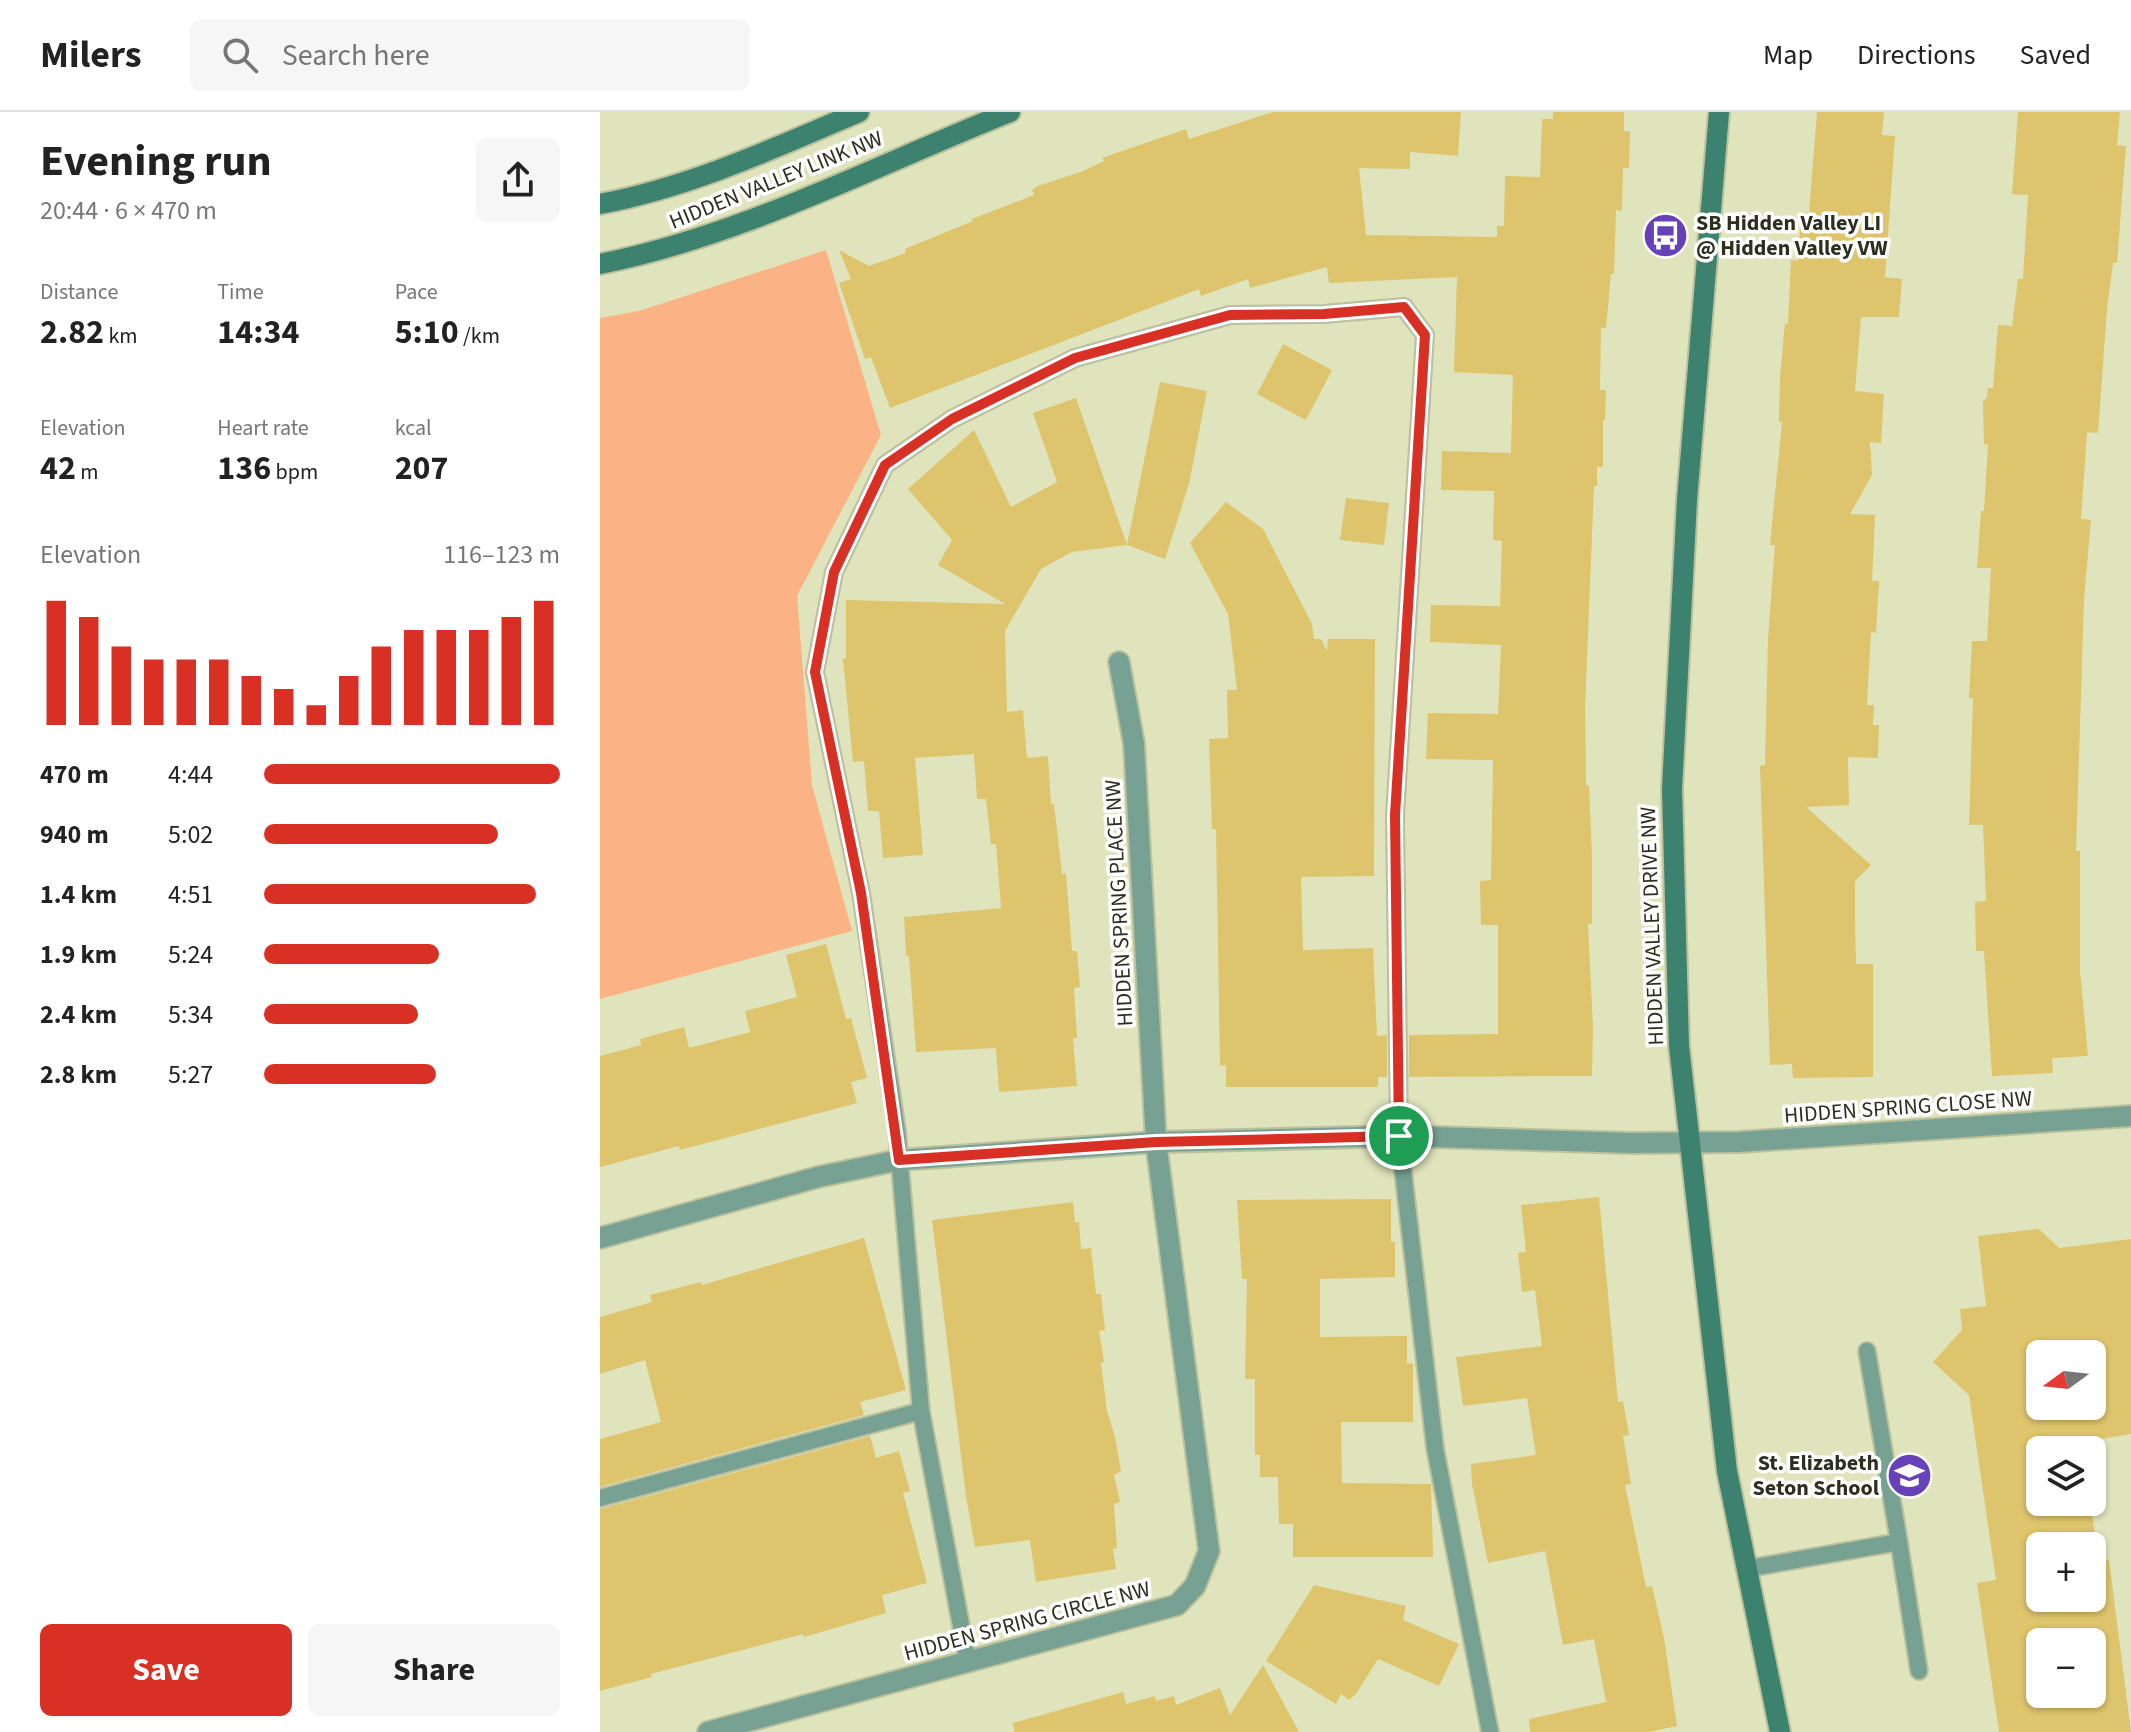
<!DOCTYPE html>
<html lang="en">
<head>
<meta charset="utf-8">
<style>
	:root { --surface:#fff; --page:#f6f6f6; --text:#222; --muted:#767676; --line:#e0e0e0; --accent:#d93025 }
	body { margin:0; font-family:"Source Sans 3",sans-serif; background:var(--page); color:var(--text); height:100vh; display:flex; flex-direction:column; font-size:30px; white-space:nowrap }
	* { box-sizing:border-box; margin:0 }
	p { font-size:26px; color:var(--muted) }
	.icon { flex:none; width:44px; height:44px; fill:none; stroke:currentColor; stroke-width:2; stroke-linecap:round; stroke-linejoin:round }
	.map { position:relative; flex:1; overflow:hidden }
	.sheet { display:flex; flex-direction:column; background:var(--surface); width:600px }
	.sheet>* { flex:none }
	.needle { width:52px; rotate:255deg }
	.controls { position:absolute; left:1426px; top:1228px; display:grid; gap:16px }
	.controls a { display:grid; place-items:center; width:80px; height:80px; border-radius:12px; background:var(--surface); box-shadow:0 2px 6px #0004; font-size:40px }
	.pin { position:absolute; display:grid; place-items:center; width:68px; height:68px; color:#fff; margin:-34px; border:4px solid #fff; border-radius:50%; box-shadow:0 2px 8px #0007 }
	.round { display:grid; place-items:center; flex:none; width:84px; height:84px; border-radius:12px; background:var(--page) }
	.headline { display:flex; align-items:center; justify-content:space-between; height:136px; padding:0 40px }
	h1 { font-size:44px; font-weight:700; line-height:60px }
	.figures { display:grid; grid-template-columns:repeat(3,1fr); gap:12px; height:136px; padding:8px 40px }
	.figures div { display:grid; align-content:center }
	.figures b { font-size:34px; font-weight:700 }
	.figures small { font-size:22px; font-weight:400 }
	.figures p { font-size:22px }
	.chart { height:224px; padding:16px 40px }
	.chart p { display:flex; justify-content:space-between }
	.chart svg { width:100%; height:144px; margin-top:8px; stroke:var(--accent); stroke-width:6 }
	.action { display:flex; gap:16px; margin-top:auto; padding:16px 40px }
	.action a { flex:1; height:92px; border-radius:12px; background:var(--accent); color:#fff; font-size:32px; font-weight:700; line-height:92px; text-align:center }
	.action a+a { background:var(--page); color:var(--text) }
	ul { padding:0 40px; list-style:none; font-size:26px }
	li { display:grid; grid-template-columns:128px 96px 1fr; align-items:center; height:60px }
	li i { height:20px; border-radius:10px; background:var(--accent) }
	header { display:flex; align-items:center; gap:48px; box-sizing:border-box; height:112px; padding:0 40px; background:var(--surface); border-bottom:2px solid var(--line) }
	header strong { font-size:38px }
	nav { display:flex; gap:44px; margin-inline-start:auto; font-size:28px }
	.search { width:560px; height:72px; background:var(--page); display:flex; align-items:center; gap:20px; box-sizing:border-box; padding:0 28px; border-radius:12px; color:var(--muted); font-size:30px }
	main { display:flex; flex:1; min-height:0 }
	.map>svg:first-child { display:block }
	.green { fill:#fbb385 }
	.building { fill:#dec46c; fill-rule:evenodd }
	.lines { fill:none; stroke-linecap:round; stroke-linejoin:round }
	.lane-casing { stroke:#bbc09d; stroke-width:20 }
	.street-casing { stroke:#bbc09d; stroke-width:24 }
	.secondary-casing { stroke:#bbc09d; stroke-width:24 }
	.lane { stroke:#76a193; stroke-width:16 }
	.street { stroke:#76a193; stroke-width:20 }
	.secondary { stroke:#3d826f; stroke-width:20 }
	.route-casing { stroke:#fff; stroke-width:16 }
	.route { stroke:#d93025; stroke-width:10 }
	.labels { text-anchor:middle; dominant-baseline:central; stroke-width:7; stroke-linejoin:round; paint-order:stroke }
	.street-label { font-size:22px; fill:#2c2e1f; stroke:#fff }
	.poi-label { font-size:22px; font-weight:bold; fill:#2c2e1f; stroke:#fff; text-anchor:start }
</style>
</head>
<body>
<header>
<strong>Milers</strong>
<div class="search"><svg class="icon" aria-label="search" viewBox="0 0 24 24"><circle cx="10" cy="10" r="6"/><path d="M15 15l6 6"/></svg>Search here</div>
<nav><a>Map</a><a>Directions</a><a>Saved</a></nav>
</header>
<main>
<section class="sheet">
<div class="headline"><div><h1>Evening run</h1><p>20:44 · 6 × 470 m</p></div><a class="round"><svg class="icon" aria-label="share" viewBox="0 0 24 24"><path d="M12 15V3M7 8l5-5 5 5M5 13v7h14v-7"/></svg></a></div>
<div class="figures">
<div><p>Distance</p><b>2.82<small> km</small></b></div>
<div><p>Time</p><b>14:34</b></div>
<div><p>Pace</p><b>5:10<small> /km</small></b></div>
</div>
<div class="figures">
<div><p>Elevation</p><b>42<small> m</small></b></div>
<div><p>Heart rate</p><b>136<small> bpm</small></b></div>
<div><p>kcal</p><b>207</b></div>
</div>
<div class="chart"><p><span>Elevation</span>116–123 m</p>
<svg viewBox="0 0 160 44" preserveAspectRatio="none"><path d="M5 44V6M15 44V11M25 44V20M35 44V24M45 44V24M55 44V24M65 44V29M75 44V33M85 44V38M95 44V29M105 44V20M115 44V15M125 44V15M135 44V15M145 44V11M155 44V6"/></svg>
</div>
<ul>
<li><b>470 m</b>4:44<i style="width:100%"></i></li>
<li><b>940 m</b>5:02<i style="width:79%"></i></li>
<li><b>1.4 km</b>4:51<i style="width:92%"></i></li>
<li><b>1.9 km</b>5:24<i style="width:59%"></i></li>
<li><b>2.4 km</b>5:34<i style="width:52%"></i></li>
<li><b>2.8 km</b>5:27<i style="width:58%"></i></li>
</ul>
<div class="action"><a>Save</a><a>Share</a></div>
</section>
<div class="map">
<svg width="1531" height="1620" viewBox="0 0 1531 1620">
	<rect width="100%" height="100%" fill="#dfe4bd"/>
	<!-- green -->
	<path class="green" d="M226,138L281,323L197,484L212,673L252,819L0,887V206L39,199Z"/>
	<!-- building -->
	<g class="building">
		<path d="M673,0H861L858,44L810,40V57L759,56L766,123L897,125V114H904L905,64L940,65L942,7H953V0H1024V19H1030L1029,56H1023L1022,99L1016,98L1014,162H1011L1006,216H1001L1000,278H1006L1005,308H1003V355H997V374H994L985,595L986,673H989L992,745V812H988L993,916L992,964L809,965V923L898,922V813H881L880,769L891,768L893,648L826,647L828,601L898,602L901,533L830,530L831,493L900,494L902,429L893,428L894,379L841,378L842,339L911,341L913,263L854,260L857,165L729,171L727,155L650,176L648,167L601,184L599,177L290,296L271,245L265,247L239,171L251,167L239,138L269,154L306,141L305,137L373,109L372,107L434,83L432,78L438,74L483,59L504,49L502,46L586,17L589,27Z"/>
		<path d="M1217,0H1284L1282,23L1295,24L1285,165L1302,167L1299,205H1261L1255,279L1284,282L1281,331L1270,330L1272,363L1250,402L1275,403L1272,469H1279L1276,521L1271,520L1267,593H1274L1273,613H1279L1278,646L1248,645L1249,693L1206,695L1271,753L1255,769V810L1256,852H1273V965L1193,966L1192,952L1170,953L1160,654L1165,653L1168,527L1175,433H1170L1182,310H1179L1180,264L1185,211L1188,212L1191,148L1198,149L1201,100L1209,101Z"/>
		<path d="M1418,0H1520L1517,33L1526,34L1517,151H1513L1507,197L1498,321L1487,320L1481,407L1491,408L1484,487L1476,739H1480V859L1488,944L1452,946L1453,961L1392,964L1384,839H1376L1375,790L1386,789L1383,713H1369L1373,586H1369L1372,529H1387L1391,456H1377L1381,399H1384L1388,333L1384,332L1383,289L1387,286L1388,276H1393L1398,213L1412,214L1418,167H1423L1428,83L1412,82Z"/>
		<path d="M683,232L732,258L706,308L657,282Z"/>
		<path d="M560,270L607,279L589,372L565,447L527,433L472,440L441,457L405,519L407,600L423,598L427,646L448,644L451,692H454L462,762L466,761L472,839H477L480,875L474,876L477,926H473L477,974L399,980L396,936L316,940L309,844H306L304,805L401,796L396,732H391L386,687H377L374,642L315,646L323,743L283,746L279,699H268L264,649L253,650L243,547L246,546V488L405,492L338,453L352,428L308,377L374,318L411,395L457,370L433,301L476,286L527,433Z"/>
		<path d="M746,386L789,391L784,433L740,428Z"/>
		<path d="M626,390L663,417L712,512L714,527H721L727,539L728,527H775L774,764L701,765L703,838L773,836L777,924L787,923V965H778V975H626V953L620,954L616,717H612L609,627L628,626L627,578H637L628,502L590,431Z"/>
		<path d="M226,832L246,907L251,906L267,966L251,970L257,991L80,1038L79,1034L0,1055V944L41,933L40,927L84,915L89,936L150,920L145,899L197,885L186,843Z"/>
		<path d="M999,1085L1018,1290L1023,1289L1029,1323L1023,1324L1031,1372L1025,1373L1046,1475L1052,1474L1064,1526L1077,1614L1049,1620H930L929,1607L1006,1590L994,1527L963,1533L945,1439L888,1451L872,1372L871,1352L936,1343L927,1286L863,1294L856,1245L942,1234L935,1178L922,1180L918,1141L926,1140L921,1093Z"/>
		<path d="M791,1087V1130H795V1165L720,1167V1225L807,1224V1252L813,1251V1310H741L742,1371L831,1372L833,1445H693V1412H679L678,1365H660V1343H655V1267H645L647,1167H642L637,1088Z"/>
		<path d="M473,1090L475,1111L479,1110L481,1137L491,1136L496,1182H501L505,1218L499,1219L504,1250L501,1251L507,1299L515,1325L521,1359L514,1363L520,1390L514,1392L517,1436L513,1437L516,1457L436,1470L430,1428L375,1435L366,1384L332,1108Z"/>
		<path d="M1439,1117L1459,1136L1531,1127V1322L1481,1330L1482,1338H1440V1390H1490L1499,1450L1509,1448L1531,1620H1399L1377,1471L1396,1468L1369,1283L1333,1250L1362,1218L1360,1197L1386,1194L1378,1124ZM1440,1242H1492V1294H1440ZM1440,1434H1492V1486H1440ZM1440,1530H1492V1582H1440Z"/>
		<path d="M264,1126L306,1278L260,1290L264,1303L0,1375V1327L61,1310L45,1248L0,1262V1205L52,1190L50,1183L101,1170L102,1173Z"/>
		<path d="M270,1324L276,1346L299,1339L310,1379L303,1381L327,1471L282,1483L286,1501L204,1525L203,1522L51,1562L52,1565L0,1579V1397Z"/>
		<path d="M714,1473L806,1494L803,1508L859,1532L839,1574L778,1547L756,1582L749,1588L741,1582L736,1592L666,1549Z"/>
		<path d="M663,1553L699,1620H414L413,1611L523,1580L526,1592L555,1584L556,1589L574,1584L576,1593L620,1576L630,1603Z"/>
	</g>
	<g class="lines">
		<defs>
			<g id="lane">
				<path d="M0,1386L321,1299"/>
				<path d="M1299,1430L1319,1559"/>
				<path d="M1145,1457L1299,1430L1267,1239"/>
				<path d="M368,1551L321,1299L297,1019L261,781L215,560L234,460L285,353L352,307L475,246L630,203L724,202L804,195L825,223L795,703L799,1024L835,1336L890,1620"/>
			</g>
			<g id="street">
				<path d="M0,1126L218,1065L299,1048L556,1030L799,1024L1032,1031L1139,1030L1531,1004"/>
				<path d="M108,1620L577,1493L595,1474L609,1439L556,1030L534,632L519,550"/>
			</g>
			<g id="secondary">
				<path d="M1119,0L1087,388L1072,677L1079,934L1127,1359L1180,1620"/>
				<path d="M0,92C90,75 175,36 259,0"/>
				<path d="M0,152C144,123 274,54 410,0"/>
			</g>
		</defs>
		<!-- lane casing -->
		<use href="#lane" class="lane-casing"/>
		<!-- street casing -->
		<use href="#street" class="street-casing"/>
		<!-- secondary casing -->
		<use href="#secondary" class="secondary-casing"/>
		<!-- lane -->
		<use href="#lane" class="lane"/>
		<!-- street -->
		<use href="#street" class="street"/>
		<!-- secondary -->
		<use href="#secondary" class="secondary"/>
	</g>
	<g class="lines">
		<defs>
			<path id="route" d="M804,195L825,223L795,703L799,1024L556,1030L299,1048L261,781L215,560L234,460L285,353L352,307L475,246L630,203L724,202Z"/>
		</defs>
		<!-- route casing -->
		<use href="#route" class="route-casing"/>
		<!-- route -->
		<use href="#route" class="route"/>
	</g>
	<!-- icons -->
	<defs>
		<symbol id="bus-disc" viewBox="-11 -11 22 22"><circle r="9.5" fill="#6741b9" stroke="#fff"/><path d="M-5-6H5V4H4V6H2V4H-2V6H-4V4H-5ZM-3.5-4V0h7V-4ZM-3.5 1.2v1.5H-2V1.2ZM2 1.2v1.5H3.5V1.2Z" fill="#fff"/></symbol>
		<symbol id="school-disc" viewBox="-11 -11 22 22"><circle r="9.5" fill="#6741b9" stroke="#fff"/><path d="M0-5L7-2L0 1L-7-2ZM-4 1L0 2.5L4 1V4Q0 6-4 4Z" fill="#fff"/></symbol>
	</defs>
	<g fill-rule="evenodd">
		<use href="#bus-disc" x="1040" y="98" width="51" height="51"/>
		<use href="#school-disc" x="1284" y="1338" width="51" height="51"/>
	</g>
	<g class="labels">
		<!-- street labels -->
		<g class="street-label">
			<text transform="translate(176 68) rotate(-22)">HIDDEN VALLEY LINK NW</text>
			<text transform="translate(519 791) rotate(-93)">HIDDEN SPRING PLACE NW</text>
			<text transform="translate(1052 814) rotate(-92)">HIDDEN VALLEY DRIVE NW</text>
			<text transform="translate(1308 995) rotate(-4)">HIDDEN SPRING CLOSE NW</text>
			<text transform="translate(427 1509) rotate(-15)">HIDDEN SPRING CIRCLE NW</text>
		</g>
		<!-- poi labels -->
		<g class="poi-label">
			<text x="1096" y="111">SB Hidden Valley LI<tspan x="1096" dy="25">@ Hidden Valley VW</tspan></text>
			<text x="1279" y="1351" text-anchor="end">St. Elizabeth<tspan x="1279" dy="25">Seton School</tspan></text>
		</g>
	</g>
</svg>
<div class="controls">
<a><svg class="needle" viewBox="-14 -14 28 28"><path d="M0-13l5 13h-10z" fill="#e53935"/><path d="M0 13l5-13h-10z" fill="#767676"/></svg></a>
<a><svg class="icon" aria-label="layers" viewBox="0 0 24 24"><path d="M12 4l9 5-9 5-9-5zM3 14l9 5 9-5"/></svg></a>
<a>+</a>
<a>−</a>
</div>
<div class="pin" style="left:799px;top:1024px;background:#1e9e55"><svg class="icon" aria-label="arrive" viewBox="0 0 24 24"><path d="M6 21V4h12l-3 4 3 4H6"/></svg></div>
</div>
</main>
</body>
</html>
